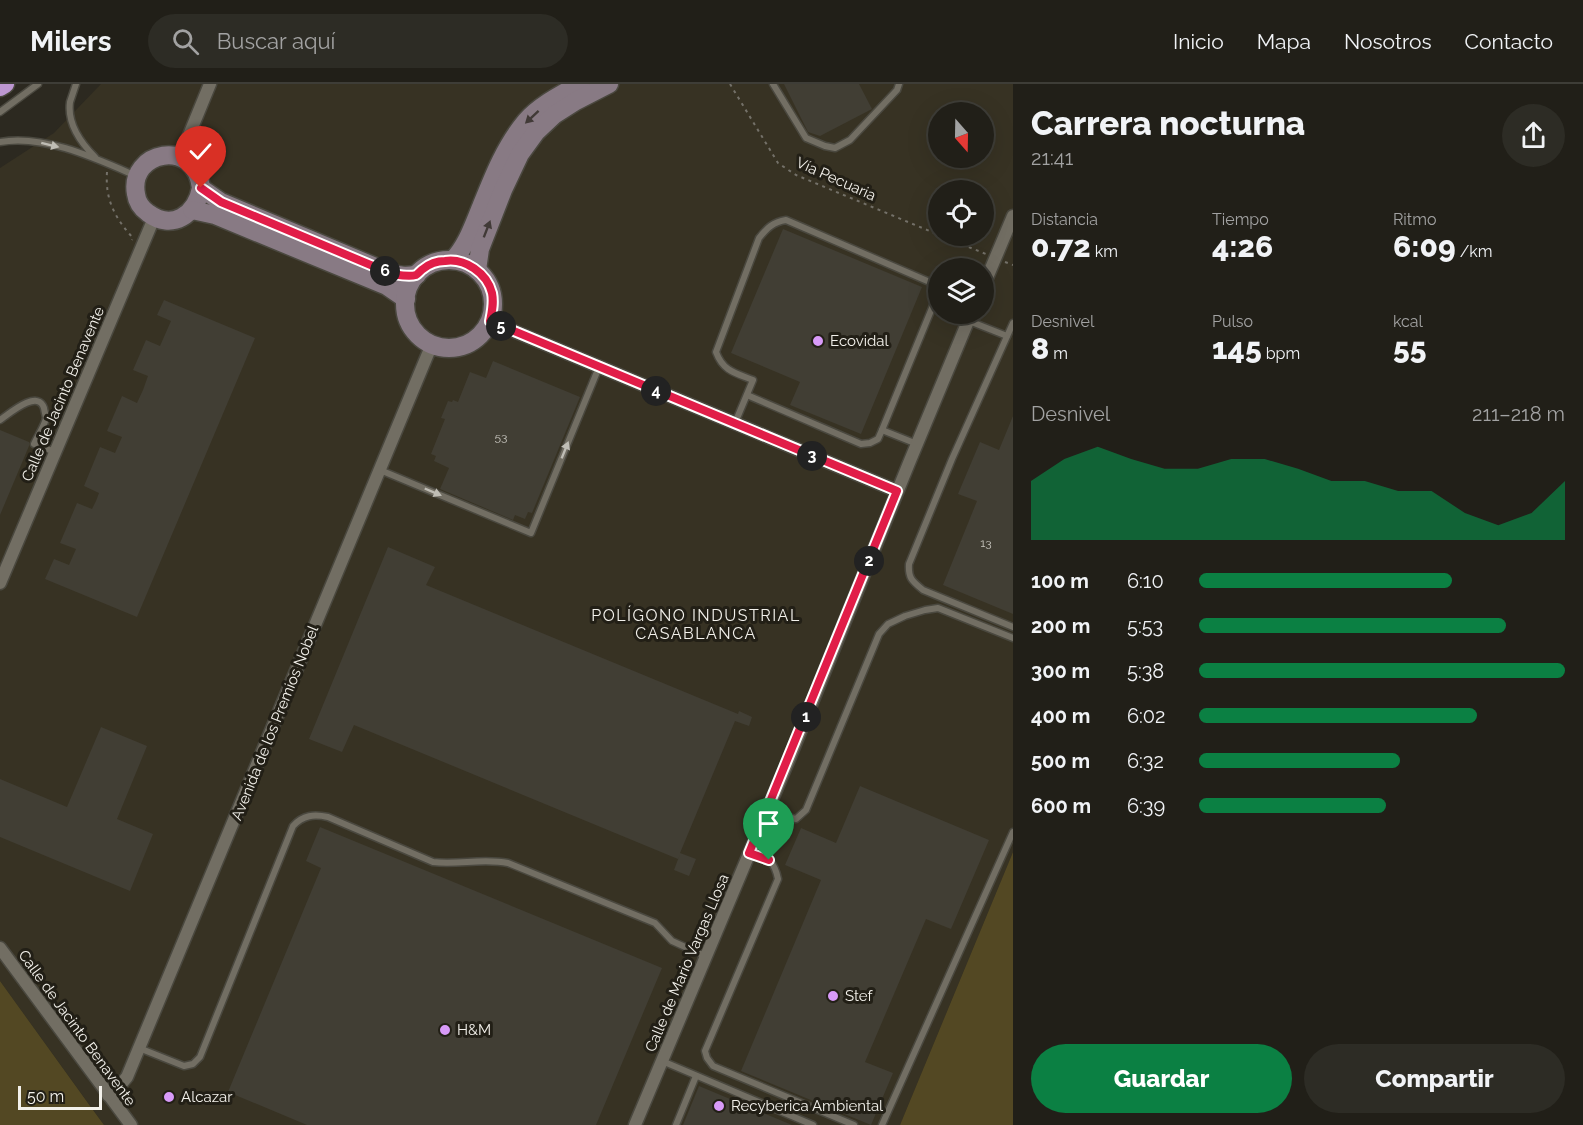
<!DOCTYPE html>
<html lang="es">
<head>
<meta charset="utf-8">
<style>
	:root { --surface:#211f18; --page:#2d2c25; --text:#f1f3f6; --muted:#a2a2a2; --line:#3e3d37; --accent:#0b8043 }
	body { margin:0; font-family:Raleway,sans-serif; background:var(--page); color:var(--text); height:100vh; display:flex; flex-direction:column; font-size:22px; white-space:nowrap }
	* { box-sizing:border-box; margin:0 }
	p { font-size:20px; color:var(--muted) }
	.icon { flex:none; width:33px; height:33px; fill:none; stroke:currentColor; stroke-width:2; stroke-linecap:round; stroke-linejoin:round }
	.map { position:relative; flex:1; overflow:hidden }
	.details { display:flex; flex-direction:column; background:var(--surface); width:570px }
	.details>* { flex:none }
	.needle { width:39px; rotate:160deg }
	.fabs { position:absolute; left:928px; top:18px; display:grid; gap:12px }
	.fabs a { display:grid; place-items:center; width:66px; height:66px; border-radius:50%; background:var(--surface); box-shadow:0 6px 24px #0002,0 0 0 2px var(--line); font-size:30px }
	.scale { position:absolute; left:18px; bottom:15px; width:84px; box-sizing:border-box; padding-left:6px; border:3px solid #f3f1eb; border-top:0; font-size:16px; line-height:21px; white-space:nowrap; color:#f3f1eb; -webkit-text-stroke:4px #221f16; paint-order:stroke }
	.pin { position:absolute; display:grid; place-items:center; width:51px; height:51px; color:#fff; margin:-62px -26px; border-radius:50% 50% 50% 0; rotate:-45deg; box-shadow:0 0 6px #0007 }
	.pin .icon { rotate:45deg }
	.km { position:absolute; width:30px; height:30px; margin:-15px; border-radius:50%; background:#222; color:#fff; font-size:16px; line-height:30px; text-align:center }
	.round { display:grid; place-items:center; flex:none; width:63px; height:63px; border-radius:32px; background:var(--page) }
	.overview { display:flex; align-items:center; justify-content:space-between; height:102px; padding:0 18px }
	h1 { font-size:33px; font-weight:800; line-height:45px }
	.figures { display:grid; grid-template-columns:repeat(3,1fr); gap:9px; height:102px; padding:6px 18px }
	.figures div { display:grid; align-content:center }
	.figures b { font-size:30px; font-weight:800 }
	.figures small { font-size:16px; font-weight:400 }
	.figures p { font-size:16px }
	.chart { height:168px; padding:12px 18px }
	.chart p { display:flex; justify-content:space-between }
	.chart svg { width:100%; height:108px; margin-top:6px; fill:var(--accent); opacity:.7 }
	.button { display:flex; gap:12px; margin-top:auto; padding:12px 18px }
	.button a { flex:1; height:69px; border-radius:36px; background:var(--accent); color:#fff; font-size:24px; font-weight:800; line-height:69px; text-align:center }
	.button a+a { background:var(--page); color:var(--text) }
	ul { padding:0 18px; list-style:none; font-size:20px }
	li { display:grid; grid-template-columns:96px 72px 1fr; align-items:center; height:45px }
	li i { height:15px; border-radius:8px; background:var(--accent) }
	header { display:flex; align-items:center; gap:36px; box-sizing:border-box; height:84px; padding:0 30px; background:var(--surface); border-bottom:2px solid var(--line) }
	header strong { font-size:28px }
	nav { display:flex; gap:33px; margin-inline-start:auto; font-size:21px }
	.search { width:420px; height:54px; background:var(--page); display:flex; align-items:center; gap:15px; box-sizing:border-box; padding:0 21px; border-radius:33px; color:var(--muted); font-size:22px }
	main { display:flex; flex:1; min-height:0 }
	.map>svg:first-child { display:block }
	.built { fill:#373223; fill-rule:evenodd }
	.grass { fill:#534823 }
	.building { fill:#413e34 }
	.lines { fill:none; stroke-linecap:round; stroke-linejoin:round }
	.lane-casing { stroke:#4a483f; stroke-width:9 }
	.street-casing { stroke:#4a483f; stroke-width:15 }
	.secondary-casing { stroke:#4a483f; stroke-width:21 }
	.highway-casing { stroke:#4a483f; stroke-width:21 }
	.path { stroke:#747169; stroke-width:2; stroke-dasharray:3 4.5; stroke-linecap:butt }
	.lane { stroke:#726e63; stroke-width:6 }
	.street { stroke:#726e63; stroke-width:12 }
	.secondary { stroke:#887a84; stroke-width:18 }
	.highway { stroke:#bd97d1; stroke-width:18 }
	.oneway { fill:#413a37 }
	.oneway2 { fill:#bfbdb5 }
	.route-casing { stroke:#fff; stroke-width:12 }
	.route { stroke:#e11d48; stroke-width:8 }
	.poi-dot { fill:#d89af8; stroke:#221f16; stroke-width:2 }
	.labels { text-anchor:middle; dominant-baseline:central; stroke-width:6; stroke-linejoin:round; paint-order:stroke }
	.number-label { font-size:12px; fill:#c6c4bd }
	.street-label { font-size:15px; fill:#f3f1eb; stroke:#221f16 }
	.poi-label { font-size:15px; fill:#f3f1eb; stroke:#221f16; text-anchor:start }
	.neighbourhood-label { font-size:16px; letter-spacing:1.5px; fill:#f3f1eb; stroke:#221f16 }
</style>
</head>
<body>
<header>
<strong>Milers</strong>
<div class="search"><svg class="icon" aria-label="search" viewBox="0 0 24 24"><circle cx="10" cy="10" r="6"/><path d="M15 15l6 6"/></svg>Buscar aquí</div>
<nav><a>Inicio</a><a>Mapa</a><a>Nosotros</a><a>Contacto</a></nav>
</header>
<main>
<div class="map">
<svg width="1013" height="1041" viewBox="0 0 1013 1041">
	<rect width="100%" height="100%" fill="#2c2920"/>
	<!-- built -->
	<path class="built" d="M101,0H1013V768L900,1041H104L0,897V84L54,49ZM939,28H984V74H939ZM939,106H984V152H939ZM939,184H984V230H939Z"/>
	<!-- grass -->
	<g class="grass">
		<path d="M1013,768V1041H900Z"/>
		<path d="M0,897L93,1026L104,1041H0Z"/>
	</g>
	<!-- building -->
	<g class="building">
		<path d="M784,0H859L872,25L820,52L808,48Z"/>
		<path d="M783,145L922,203L861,350L790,321L800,298L731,269Z"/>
		<path d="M164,216L255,254L137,533L45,495L54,475L69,481L76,465L60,459L77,419L92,425L96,417L99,409L84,402L100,363L115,369L122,353L107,347L122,312L137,319L143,306L148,292L133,286L146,256L160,262L171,237L157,231Z"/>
		<path d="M493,277L580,313L532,429L528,428L525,435L515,431L513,436L440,405L449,384L434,377L436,372L431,370L445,335L441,334L448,317L452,318L453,316L458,318L470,288L486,294Z"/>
		<path d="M1013,332V530L943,501L977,417L958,410L980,358L999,366Z"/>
		<path d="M0,346L29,358V362L0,431Z"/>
		<path d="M388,463L435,483L426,501L738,630L739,627L752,633L749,642L735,637L680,769L696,775L689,792L674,786L680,770L678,775L354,641L342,668L309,655Z"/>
		<path d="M101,643L147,662L117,735L153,750L130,807L0,753V695L67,723Z"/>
		<path d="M860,702L989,756L951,845L926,835L865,978L893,989L871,1041L741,987L821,796L785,781L801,744L836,759Z"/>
		<path d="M320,743L662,884L596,1041H307L228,1008L321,784L306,777Z"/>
		<path d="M699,1002L792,1041H683Z"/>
	</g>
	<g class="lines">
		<defs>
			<g id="lane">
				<path d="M76,0C74,6 72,12 70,18C67,40 81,59 95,73"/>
				<path d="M773,0L806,54L825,62L835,64L850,56L897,6L899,0"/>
				<path d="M0,28L38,0"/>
				<path d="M0,58C43,50 95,74 134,91"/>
				<path d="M969,237L1007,252"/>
				<path d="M1013,239L952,375L909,480C908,494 912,497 923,506L1013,543"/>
				<path d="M747,311L861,360L870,359L878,355L882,346"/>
				<path d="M0,336C10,329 38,305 44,324C44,325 46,333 46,334C45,341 37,353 34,360L55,368"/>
				<path d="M735,339L753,296C735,289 723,287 716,268L759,154C767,144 773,138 786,136L932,199L939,204"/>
				<path d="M917,360L882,346L939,207"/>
				<path d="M380,386L531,449L599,283"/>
				<path d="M768,725L787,733L796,735L806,726L879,550L888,540L905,532L925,526L938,524L1013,554"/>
				<path d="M749,769C767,775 774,775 778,795L705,967L707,974L713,982L854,1041"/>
				<path d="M139,964L184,982L193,980L200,973L293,742C303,731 314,730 328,733L433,778C458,781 483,774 508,779L655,839L672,857L705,872"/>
				<path d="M662,977L813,1041"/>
				<path d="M676,1041L696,992"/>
				<path d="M882,1041L1013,748"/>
			</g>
			<g id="street">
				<path d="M180,73L210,0"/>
				<path d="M984,201L1013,132"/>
				<path d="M490,237L897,407"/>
				<path d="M0,499L154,134"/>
				<path d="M0,864L131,1041"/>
				<path d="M108,1011L116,1006L127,993L432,260"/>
				<path d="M635,1041L789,675L909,379L971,230"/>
			</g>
			<g id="secondary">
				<path d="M201,104C196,131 172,147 148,129C141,124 137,118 136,110C128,67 195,53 201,104L221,118L392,190L404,192L417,191"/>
				<path d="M192,126L215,131L387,202L406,215"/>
				<path d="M453,176C467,161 473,142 481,123C493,93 505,62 526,37C540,21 562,10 580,0"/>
				<circle cx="449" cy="220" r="44"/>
				<path d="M477,186L480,165L503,106L520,70L536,48L554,31L576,17L609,0"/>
			</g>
			<path id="highway" d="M0,3L5,0"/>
		</defs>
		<!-- lane casing -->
		<use href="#lane" class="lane-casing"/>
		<!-- street casing -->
		<use href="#street" class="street-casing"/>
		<!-- secondary casing -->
		<use href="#secondary" class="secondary-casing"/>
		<!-- highway casing -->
		<use href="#highway" class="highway-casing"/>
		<!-- path -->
		<g class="path">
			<path d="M730,0L778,79L796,91L939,151"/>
			<path d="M107,88C105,116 115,134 133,154L132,156"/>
			<path d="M941,152L986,170"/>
			<path d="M1005,178L1013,181"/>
		</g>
		<!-- lane -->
		<use href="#lane" class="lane"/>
		<!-- street -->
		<use href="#street" class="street"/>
		<!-- secondary -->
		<use href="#secondary" class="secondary"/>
		<!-- highway -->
		<use href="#highway" class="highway"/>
	</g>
	<!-- one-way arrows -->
	<defs><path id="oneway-solid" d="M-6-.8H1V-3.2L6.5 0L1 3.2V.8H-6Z" transform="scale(1.5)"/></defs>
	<g class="oneway">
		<use href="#oneway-solid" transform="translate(532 33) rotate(137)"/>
		<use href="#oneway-solid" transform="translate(487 145) rotate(-69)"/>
	</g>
	<g class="oneway2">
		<use href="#oneway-solid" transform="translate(50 61) rotate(14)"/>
		<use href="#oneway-solid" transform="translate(565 366) rotate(-68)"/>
		<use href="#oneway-solid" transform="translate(433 408) rotate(23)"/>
	</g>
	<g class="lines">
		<defs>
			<path id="route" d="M201,104L221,118L392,190C399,191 409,193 416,191C418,190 421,186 423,185C429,180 437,177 445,177C465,174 487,189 492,209C494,219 492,227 490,237L897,407L749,769L769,776"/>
		</defs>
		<!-- route casing -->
		<use href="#route" class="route-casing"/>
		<!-- route -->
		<use href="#route" class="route"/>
	</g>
	<!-- markers -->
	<g class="poi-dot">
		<circle cx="818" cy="257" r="6"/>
		<circle cx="833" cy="912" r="6"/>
		<circle cx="445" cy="946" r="6"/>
		<circle cx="169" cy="1013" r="6"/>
		<circle cx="719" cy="1022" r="6"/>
	</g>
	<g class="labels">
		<!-- number labels -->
		<g class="number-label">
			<text x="501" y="353">53</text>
			<text x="986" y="459">13</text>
		</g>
		<!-- street labels -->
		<g class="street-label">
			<text transform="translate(836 95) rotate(24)">Vía Pecuaria</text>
			<text transform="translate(63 310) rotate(-67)">Calle de Jacinto Benavente</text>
			<text transform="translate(275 639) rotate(-68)">Avenida de los Premios Nobel</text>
			<text transform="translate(687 879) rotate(-67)">Calle de Mario Vargas Llosa</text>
			<text transform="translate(77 944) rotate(54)">Calle de Jacinto Benavente</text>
		</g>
		<!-- poi labels -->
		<g class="poi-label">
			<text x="830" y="257">Ecovidal</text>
			<text x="845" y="912">Stef</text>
			<text x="457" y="946">H&amp;M</text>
			<text x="181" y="1013">Alcazar</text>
			<text x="731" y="1022">Recyberica Ambiental</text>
		</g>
		<!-- neighbourhood labels -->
		<g class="neighbourhood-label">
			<text x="696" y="531">POLÍGONO INDUSTRIAL<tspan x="696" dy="18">CASABLANCA</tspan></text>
		</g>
	</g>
</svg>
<div class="fabs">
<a><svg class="needle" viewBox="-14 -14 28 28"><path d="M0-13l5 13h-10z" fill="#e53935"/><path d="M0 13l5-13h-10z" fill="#a2a2a2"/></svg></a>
<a><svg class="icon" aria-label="locate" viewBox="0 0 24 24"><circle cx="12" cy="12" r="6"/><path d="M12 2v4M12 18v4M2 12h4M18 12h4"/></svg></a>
<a><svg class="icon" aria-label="layers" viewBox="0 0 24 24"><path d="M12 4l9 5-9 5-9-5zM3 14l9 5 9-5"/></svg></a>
</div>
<div class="scale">50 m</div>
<div class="pin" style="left:769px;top:776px;background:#1e9e55"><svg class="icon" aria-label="arrive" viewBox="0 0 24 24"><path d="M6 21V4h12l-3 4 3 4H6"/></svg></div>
<div class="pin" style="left:201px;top:104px;background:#d93025"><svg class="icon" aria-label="check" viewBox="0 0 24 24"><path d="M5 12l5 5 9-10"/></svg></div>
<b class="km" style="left:806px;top:633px">1</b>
<b class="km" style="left:869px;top:477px">2</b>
<b class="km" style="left:812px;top:372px">3</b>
<b class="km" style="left:656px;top:307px">4</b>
<b class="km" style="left:501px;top:242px">5</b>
<b class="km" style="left:385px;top:187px">6</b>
</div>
<section class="details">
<div class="overview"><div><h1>Carrera nocturna</h1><p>21:41</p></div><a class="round"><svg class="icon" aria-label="share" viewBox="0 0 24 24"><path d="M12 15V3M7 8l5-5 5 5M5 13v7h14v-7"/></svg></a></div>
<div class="figures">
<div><p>Distancia</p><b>0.72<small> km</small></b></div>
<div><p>Tiempo</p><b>4:26</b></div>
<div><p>Ritmo</p><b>6:09<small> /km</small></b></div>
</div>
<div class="figures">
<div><p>Desnivel</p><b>8<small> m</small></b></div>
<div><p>Pulso</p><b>145<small> bpm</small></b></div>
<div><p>kcal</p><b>55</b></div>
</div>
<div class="chart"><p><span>Desnivel</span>211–218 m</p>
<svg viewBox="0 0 160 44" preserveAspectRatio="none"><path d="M0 44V20L10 11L20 6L30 11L40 15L50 15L60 11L70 11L80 15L90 20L100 20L110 24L120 24L130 33L140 38L150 33L160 20V44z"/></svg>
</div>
<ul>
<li><b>100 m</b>6:10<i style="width:69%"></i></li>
<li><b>200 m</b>5:53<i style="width:84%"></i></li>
<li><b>300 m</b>5:38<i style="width:100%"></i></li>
<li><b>400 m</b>6:02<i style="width:76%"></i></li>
<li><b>500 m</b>6:32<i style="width:55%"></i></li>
<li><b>600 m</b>6:39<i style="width:51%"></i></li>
</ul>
<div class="button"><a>Guardar</a><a>Compartir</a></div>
</section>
</main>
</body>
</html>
